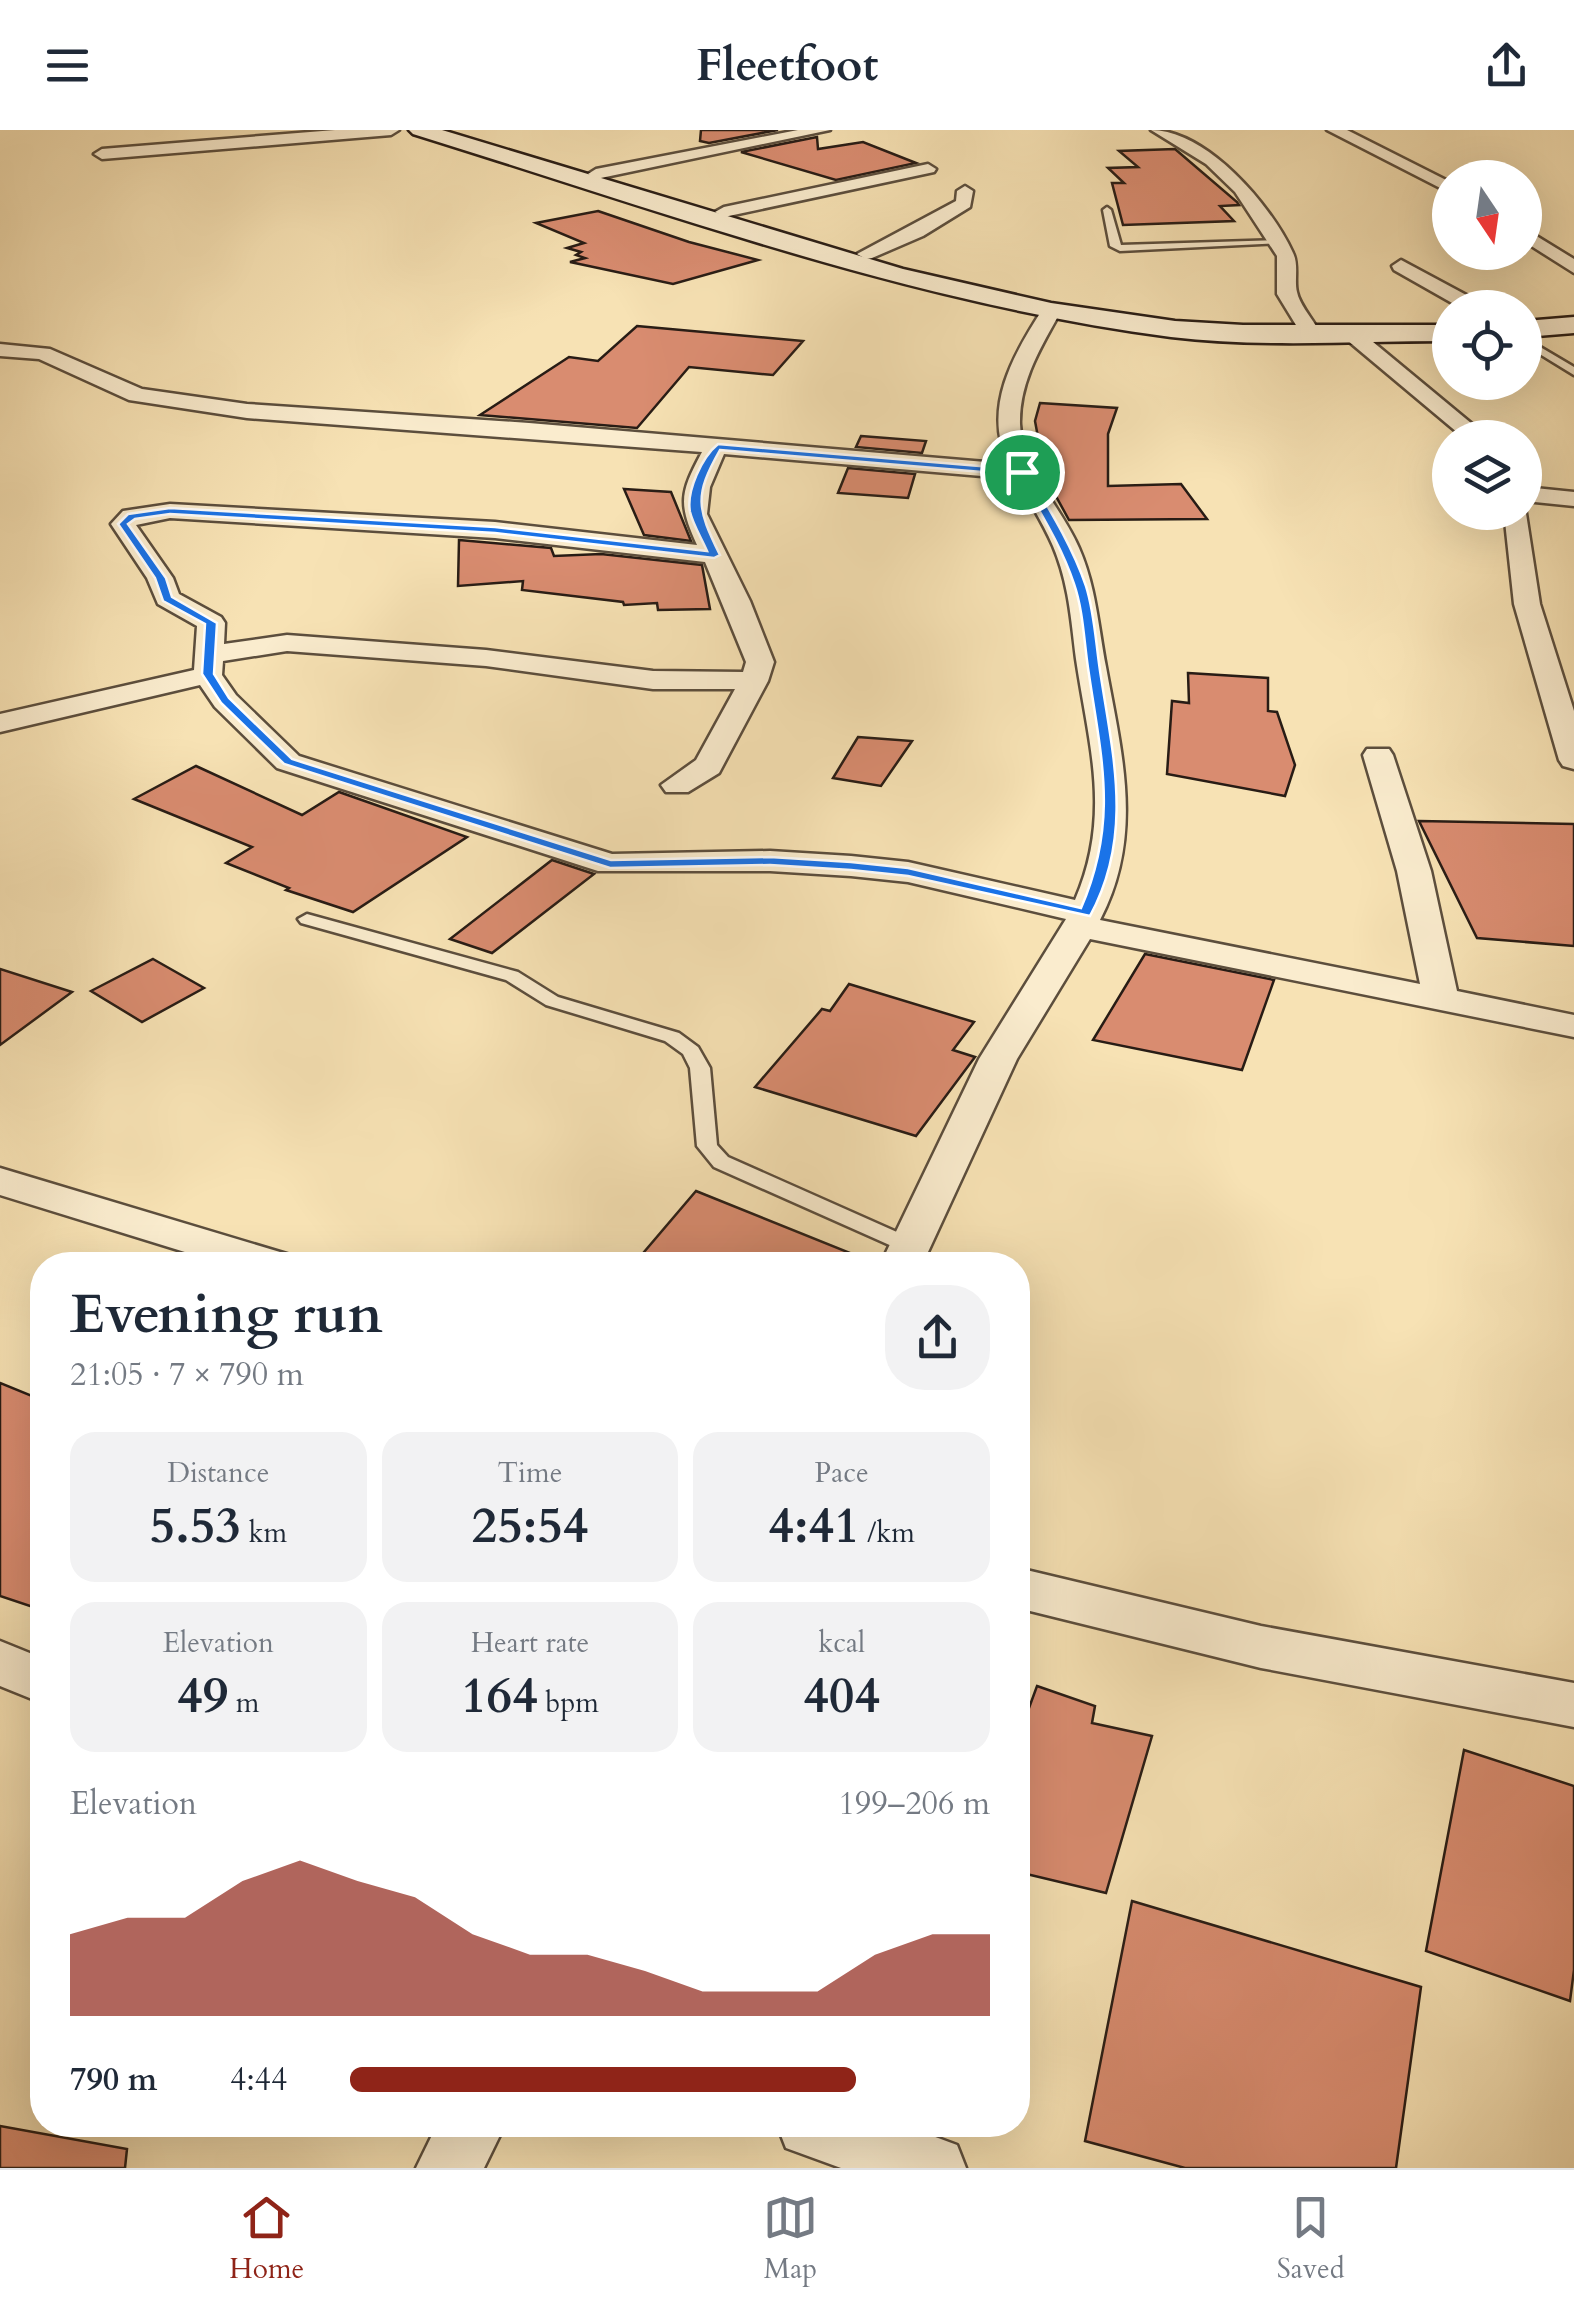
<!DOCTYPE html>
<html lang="en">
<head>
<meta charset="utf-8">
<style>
	:root { --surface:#fff; --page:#f2f2f3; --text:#1f2937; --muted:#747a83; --line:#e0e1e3; --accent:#8f2418 }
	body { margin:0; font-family:Cardo,serif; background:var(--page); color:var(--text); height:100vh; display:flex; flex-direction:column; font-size:38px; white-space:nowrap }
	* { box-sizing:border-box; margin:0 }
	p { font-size:32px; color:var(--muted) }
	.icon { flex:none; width:55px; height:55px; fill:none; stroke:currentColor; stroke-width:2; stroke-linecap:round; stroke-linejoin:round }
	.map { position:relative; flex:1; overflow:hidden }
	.side { position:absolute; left:30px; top:1122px; width:1000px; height:885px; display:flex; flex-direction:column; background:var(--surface); border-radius:40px; box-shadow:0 10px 40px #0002 }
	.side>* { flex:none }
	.needle { width:65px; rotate:167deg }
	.buttons { position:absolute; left:1432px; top:30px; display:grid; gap:20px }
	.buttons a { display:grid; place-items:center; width:110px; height:110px; border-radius:50%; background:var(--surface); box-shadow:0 10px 40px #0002; font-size:50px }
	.pin { position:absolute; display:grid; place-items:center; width:85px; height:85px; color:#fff; margin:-42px; border:5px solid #fff; border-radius:50%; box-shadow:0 2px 10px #0007 }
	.round { display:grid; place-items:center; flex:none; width:105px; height:105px; border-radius:40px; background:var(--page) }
	.head { display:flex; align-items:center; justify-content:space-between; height:170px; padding:0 40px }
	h1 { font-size:55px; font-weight:600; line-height:75px }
	.metrics { display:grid; grid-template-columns:repeat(3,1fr); gap:15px; height:170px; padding:10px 40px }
	.metrics div { display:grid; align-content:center; border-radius:25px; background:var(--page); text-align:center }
	.metrics b { font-size:50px; font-weight:600 }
	.metrics small { font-size:28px; font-weight:400 }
	.metrics p { font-size:28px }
	.chart { height:280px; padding:20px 40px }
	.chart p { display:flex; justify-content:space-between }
	.chart svg { width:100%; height:180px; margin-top:10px; fill:var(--accent); opacity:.7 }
	ul { padding:0 40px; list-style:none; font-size:32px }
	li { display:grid; grid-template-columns:160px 120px 1fr; align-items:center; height:75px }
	li i { height:25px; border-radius:12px; background:var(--accent) }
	header { display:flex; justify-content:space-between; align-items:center; height:130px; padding:0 40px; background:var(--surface); font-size:45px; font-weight:600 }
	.dock { display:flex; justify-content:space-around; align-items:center; height:140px; border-top:2px solid var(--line); background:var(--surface); font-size:28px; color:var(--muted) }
	.dock a { display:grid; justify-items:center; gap:5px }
	.dock .active { color:var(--accent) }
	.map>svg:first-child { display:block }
	.building { fill:#d98c70; stroke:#281c15; stroke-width:2.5 }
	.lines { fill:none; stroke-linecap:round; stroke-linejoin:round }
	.lane-casing { stroke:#5c4e3d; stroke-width:5 }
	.street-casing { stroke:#5c4e3d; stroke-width:5 }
	.secondary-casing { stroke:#281c15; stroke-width:5 }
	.lane { fill:#faecce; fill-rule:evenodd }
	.street { fill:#faecce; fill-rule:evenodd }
	.secondary { fill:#faecce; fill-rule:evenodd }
	.route { fill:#1a73e8; stroke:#fff; stroke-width:2.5; fill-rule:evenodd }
</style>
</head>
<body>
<header><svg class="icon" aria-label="menu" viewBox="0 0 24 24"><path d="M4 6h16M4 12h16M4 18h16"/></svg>Fleetfoot<svg class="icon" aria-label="share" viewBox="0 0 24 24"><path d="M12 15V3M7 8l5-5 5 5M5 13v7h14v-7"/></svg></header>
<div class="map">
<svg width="1574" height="2038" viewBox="0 0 1574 2038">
	<rect width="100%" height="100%" fill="#f7e2b4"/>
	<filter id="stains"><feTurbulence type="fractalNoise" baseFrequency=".002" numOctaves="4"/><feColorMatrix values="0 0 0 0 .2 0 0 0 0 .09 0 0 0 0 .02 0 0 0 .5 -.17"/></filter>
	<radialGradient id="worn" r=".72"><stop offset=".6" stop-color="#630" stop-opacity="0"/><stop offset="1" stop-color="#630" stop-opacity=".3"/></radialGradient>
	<!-- building -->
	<g class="building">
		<path d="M701,0H778L709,13L700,11Z"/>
		<path d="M817,7L818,19L863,12L916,33L836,50L741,22Z"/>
		<path d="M1175,19L1237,72L1239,75L1220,76L1234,91L1123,95L1112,53H1124L1108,38L1138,37L1119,21Z"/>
		<path d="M598,81L689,112L758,130L673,154L570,132L585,128L576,125L581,122L567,118L584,113L536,93Z"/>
		<path d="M637,196L803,211L773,245L689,237L637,298L480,285L569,227L598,231Z"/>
		<path d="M1040,273L1117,278L1108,304V356L1181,354L1207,389L1069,390L1029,317L1040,318L1035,291Z"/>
		<path d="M861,306L926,311L922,323L856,317Z"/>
		<path d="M848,338L915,344L908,368L838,363Z"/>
		<path d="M624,359L671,362L691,411L644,405Z"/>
		<path d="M459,410L551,418L554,426L601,424L702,435L710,479L658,480L657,473L624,475L623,472L522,460L523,451L458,456Z"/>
		<path d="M1188,543L1268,548V581L1277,582L1295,635L1285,666L1167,644L1172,571L1189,573Z"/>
		<path d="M858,607L912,611L881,656L833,648Z"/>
		<path d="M196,636L302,685L339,662L467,707L353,782L286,760L289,758L226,733L252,717L134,669Z"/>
		<path d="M1419,691L1574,694V816L1477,808Z"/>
		<path d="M552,730L594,744L492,823L450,809Z"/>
		<path d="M1145,824L1274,850L1242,940L1093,910Z"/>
		<path d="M153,829L204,858L142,892L91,861Z"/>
		<path d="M0,839L72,862L0,915Z"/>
		<path d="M849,854L974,892L953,920L975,927L916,1006L755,957L822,879L830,881Z"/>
		<path d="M696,1061L875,1133V1135H633Z"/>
		<path d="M0,1253L42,1270V1480L0,1466Z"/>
		<path d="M1037,1556L1095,1576L1092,1593L1152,1606L1106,1763L1018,1742V1608Z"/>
		<path d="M1464,1620L1574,1656V1840L1570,1871L1426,1821Z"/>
		<path d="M1132,1771L1421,1857L1396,2038H1185L1085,2011Z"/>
		<path d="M0,1996L127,2019L125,2038H0Z"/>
	</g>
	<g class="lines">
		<defs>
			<g id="lane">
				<path d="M1107,77L1111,80L1121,115L1279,110L1284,113L1120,121L1110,116L1103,80Z"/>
				<path d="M1525,208L1574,237V245L1525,215Z"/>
				<path d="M307,784L518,842L558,867L679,903L698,917L710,938L717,1015L728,1027L917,1111L921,1116L910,1123L903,1121L714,1037L697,1016L690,938L683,924L665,911L546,875L506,850L301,793L298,789Z"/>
			</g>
			<g id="street">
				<path d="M335,0H399L391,5L102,29L94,24L102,19Z"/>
				<path d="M798,0H830L596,49L588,44L596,39Z"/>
				<path d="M1151,0C1207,0 1271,75 1293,123C1299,135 1294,150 1297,162C1299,173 1310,186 1316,196L1313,200H1299L1277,164V126L1235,62L1206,34Z"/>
				<path d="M1327,0H1347L1450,52V63Z"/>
				<path d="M928,34L936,39L934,42L724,87L715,82L724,77Z"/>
				<path d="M965,56L973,61L970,77L923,106L872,128L866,129L857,124L956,71L957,61Z"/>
				<path d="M1525,99L1574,129V143L1525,112Z"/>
				<path d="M1401,130L1483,174L1485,178H1461L1394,140L1392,136Z"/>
				<path d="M1051,175L1061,181C1041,217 1019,252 1020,294C1022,339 1062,378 1079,418C1096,457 1098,495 1106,537C1122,625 1144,706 1100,790L1420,854L1397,741L1363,625L1367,619H1389L1393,625L1431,741L1457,861L1574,885V907L1090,809L1017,929L922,1135H880L979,929L1066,789L908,752L851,746L770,741H598L277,638L215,577L200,555L0,602V584L194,540L197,496L158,474L147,448L111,394L123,381L170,374L495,392L697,415C678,373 680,363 702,322L247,288L129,270L39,229L0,226V214L50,219L142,259L247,274L529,293L1009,334C981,279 1014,223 1044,177ZM724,324L1017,349C1029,371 1043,393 1053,416C1069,454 1071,489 1076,529C1089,616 1112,685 1075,770L908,732L851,726L770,721L612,724L299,626L236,565L222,545L223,531L287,521L486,536L653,559H735L696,630L661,655L666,662H688L719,643L768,551L774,532L750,471L707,384L710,357ZM170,388L495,408L705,432L746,532L743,542L653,541L486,520L287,505L224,514L225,493L221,487L179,464L173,448L136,395Z"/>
				<path d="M1354,200L1361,202L1489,308H1464L1347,210L1344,206Z"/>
				<path d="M1525,357L1574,362V376L1525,371Z"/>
				<path d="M1525,377L1540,474L1574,581V639L1563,636L1559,630L1514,474L1504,382H1525Z"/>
				<path d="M0,1038L290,1125L296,1135H227L0,1065Z"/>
				<path d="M1018,1438L1261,1496L1574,1553V1597L1261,1538L1018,1478Z"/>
				<path d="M0,1511L42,1528V1573L0,1556Z"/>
				<path d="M437,1995H505L484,2038H416Z"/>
				<path d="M777,1995H903L957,2015L966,2038H841L786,2018Z"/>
			</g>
			<g id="secondary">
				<path d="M409,0H442L903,139L1051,173L1175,191L1243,195H1450V211C1358,211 1262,218 1171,207C911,173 662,81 413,4Z"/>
				<path d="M1574,187V203L1525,207V191Z"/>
			</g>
		</defs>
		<!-- lane casing -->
		<use href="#lane" class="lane-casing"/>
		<!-- street casing -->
		<use href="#street" class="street-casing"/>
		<!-- secondary casing -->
		<use href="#secondary" class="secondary-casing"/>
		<!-- lane -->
		<use href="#lane" class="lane"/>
		<!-- street -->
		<use href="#street" class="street"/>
		<!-- secondary -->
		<use href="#secondary" class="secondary"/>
	</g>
	<!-- route -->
	<path class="route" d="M718,314L1026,340C1048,377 1072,415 1086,456C1095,484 1096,517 1101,547C1114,630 1133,707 1090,786L908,746L851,740L770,735L610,738L284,634L221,573L202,544L205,494L163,471L155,448L118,394L128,384L170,378L495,397L707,421C702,409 693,395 690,382C686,361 702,327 718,314ZM720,320L1019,345C1039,381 1061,415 1074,454C1083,480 1084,511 1088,538C1101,628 1119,690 1081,778L908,738L851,732L770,727L611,730L292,629L229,568L214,544L217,493L172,467L166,448L128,394L135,389L170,384L495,403L714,428L720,425C697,378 694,366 720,320Z"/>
	<rect width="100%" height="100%" filter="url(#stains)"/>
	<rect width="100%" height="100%" fill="url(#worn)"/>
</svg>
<div class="buttons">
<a><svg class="needle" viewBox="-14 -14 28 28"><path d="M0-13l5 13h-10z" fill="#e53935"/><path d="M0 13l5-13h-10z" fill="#747a83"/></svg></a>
<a><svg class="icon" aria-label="locate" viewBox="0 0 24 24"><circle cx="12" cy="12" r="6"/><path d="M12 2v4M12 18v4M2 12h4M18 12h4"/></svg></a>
<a><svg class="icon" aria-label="layers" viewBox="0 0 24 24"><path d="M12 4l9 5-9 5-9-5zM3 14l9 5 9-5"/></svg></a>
</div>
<div class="pin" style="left:1022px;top:342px;background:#1e9e55"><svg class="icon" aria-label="arrive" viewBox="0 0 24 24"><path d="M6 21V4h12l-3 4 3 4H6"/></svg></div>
<section class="side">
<div class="head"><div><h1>Evening run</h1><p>21:05 · 7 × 790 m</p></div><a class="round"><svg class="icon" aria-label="share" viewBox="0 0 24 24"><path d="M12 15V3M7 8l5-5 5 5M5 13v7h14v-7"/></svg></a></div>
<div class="metrics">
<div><p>Distance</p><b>5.53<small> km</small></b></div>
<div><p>Time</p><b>25:54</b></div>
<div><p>Pace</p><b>4:41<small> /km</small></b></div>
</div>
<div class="metrics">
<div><p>Elevation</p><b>49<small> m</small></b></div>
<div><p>Heart rate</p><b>164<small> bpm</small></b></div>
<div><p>kcal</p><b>404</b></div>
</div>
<div class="chart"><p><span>Elevation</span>199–206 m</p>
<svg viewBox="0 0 160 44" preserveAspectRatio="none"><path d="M0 44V24L10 20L20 20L30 11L40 6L50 11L60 15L70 24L80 29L90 29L100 33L110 38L120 38L130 38L140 29L150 24L160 24V44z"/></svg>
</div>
<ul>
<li><b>790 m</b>4:44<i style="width:79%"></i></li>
</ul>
</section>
</div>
<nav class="dock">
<a class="active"><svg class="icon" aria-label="home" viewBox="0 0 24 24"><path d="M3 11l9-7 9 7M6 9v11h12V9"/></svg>Home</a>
<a><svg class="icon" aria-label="map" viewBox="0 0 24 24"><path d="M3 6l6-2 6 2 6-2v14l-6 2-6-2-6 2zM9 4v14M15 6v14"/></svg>Map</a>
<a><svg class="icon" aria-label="saved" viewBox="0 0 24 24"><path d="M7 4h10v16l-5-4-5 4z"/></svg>Saved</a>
</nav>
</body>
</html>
